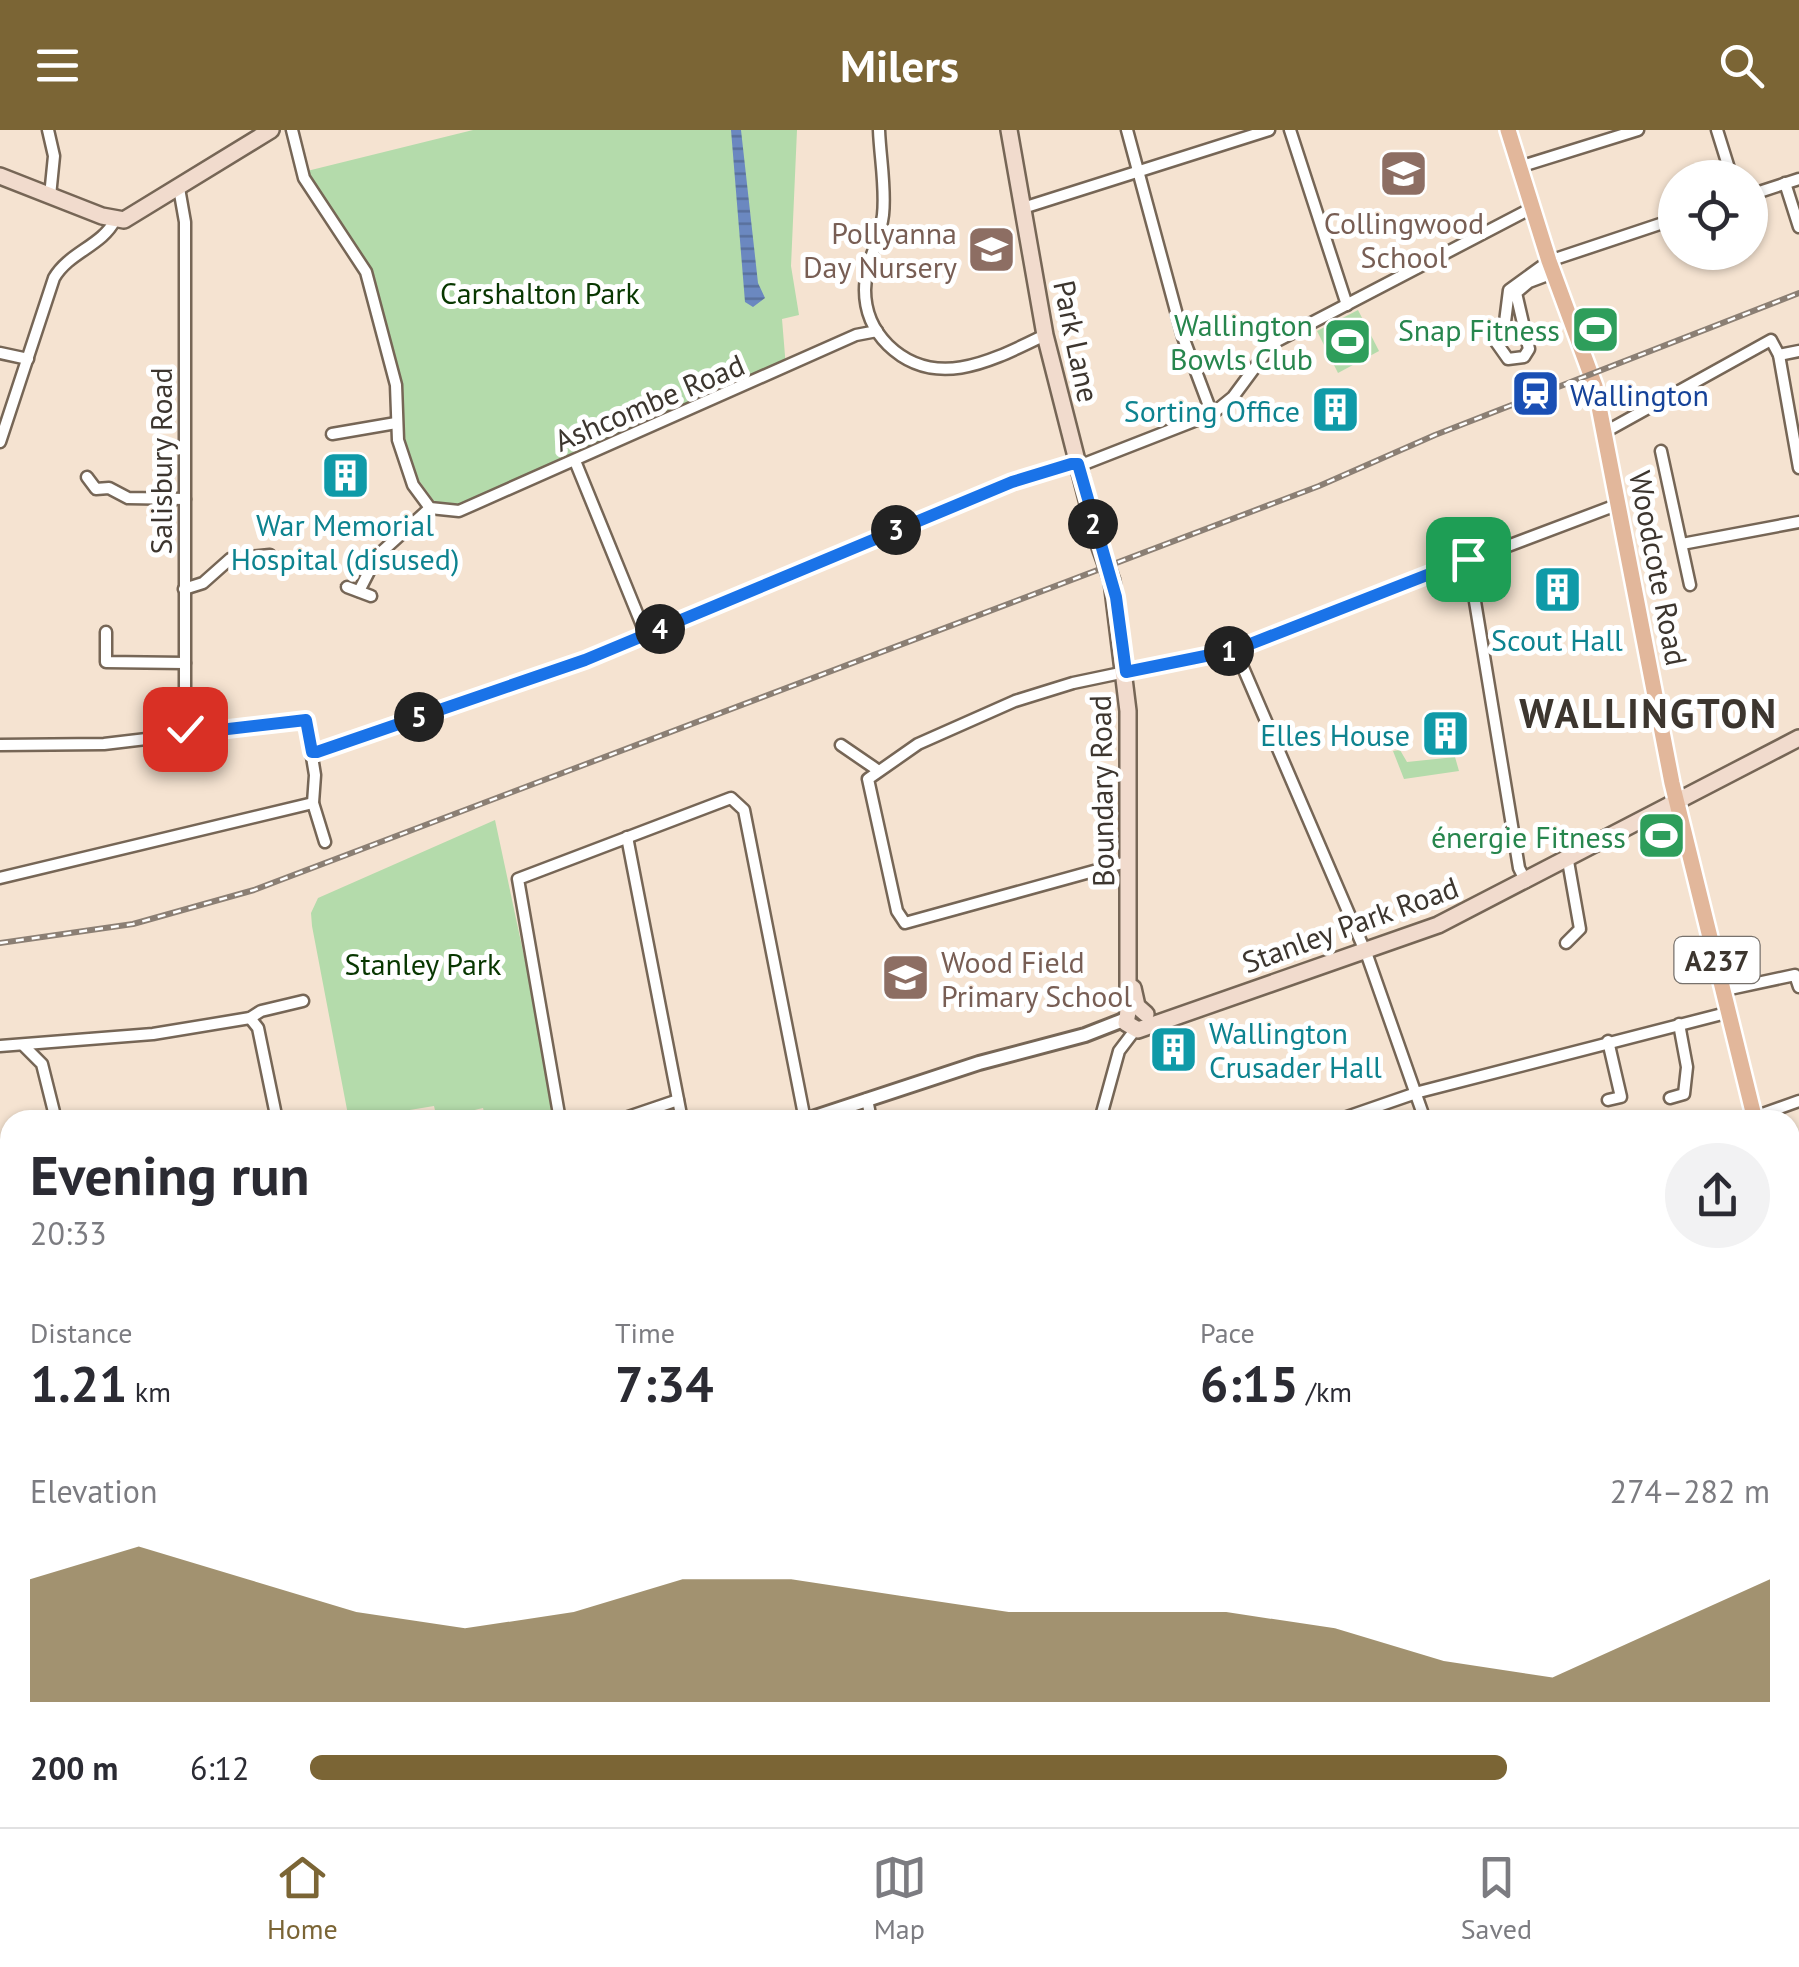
<!DOCTYPE html>
<html lang="en">
<head>
<meta charset="utf-8">
<style>
	:root { --surface:#fff; --page:#f2f2f3; --text:#2b2b33; --muted:#7c7c81; --line:#e1e1e2; --accent:#7b6535 }
	body { margin:0; font-family:"PT Sans",sans-serif; background:var(--page); color:var(--text); height:100vh; display:flex; flex-direction:column; font-size:38px; white-space:nowrap }
	* { box-sizing:border-box; margin:0 }
	p { font-size:32px; color:var(--muted) }
	.icon { flex:none; width:55px; height:55px; fill:none; stroke:currentColor; stroke-width:2; stroke-linecap:round; stroke-linejoin:round }
	.map { position:relative; flex:1; overflow:hidden }
	.drawer { position:absolute; left:0px; top:980px; width:1800px; height:718px; display:flex; flex-direction:column; background:var(--surface); border-radius:30px 30px 0 0; box-shadow:0 2px 8px #0004 }
	.drawer>* { flex:none }
	.controls { position:absolute; left:1658px; top:30px; display:grid; gap:20px }
	.controls a { display:grid; place-items:center; width:110px; height:110px; border-radius:50%; background:var(--surface); box-shadow:0 2px 8px #0004; font-size:50px }
	.pin { position:absolute; display:grid; place-items:center; width:85px; height:85px; color:#fff; margin:-42px; border-radius:20px; box-shadow:0 5px 15px #0006 }
	.km { position:absolute; width:50px; height:50px; margin:-25px; border-radius:50%; background:#222; color:#fff; font-size:28px; line-height:50px; text-align:center }
	.round { display:grid; place-items:center; flex:none; width:105px; height:105px; border-radius:52px; background:var(--page) }
	.overview { display:flex; align-items:center; justify-content:space-between; height:170px; padding:0 30px }
	h1 { font-size:55px; font-weight:800; line-height:75px }
	.stats { display:grid; grid-template-columns:repeat(3,1fr); gap:15px; height:170px; padding:10px 30px }
	.stats div { display:grid; align-content:center }
	.stats b { font-size:50px; font-weight:800 }
	.stats small { font-size:28px; font-weight:400 }
	.stats p { font-size:28px }
	.chart { height:280px; padding:20px 30px }
	.chart p { display:flex; justify-content:space-between }
	.chart svg { width:100%; height:180px; margin-top:10px; fill:var(--accent); opacity:.7 }
	ul { padding:0 30px; list-style:none; font-size:32px }
	li { display:grid; grid-template-columns:160px 120px 1fr; align-items:center; height:75px }
	li i { height:25px; border-radius:12px; background:var(--accent) }
	header { display:flex; justify-content:space-between; align-items:center; height:130px; padding:0 30px; background:var(--accent); color:#fff; font-size:45px; font-weight:800 }
	.dock { display:flex; justify-content:space-around; align-items:center; height:140px; border-top:2px solid var(--line); background:var(--surface); font-size:28px; color:var(--muted) }
	.dock a { display:grid; justify-items:center; gap:5px }
	.dock .on { color:var(--accent) }
	.map>svg:first-child { display:block }
	.green { fill:#b4dbab }
	.water { fill:url(#water-rules) }
	.lines { fill:none; stroke-linecap:round; stroke-linejoin:round }
	.minor-casing { stroke:#766656; stroke-width:15 }
	.tertiary-casing { stroke:#766656; stroke-width:18 }
	.secondary-casing { stroke:#766656; stroke-width:20 }
	.primary-casing { stroke:#fff; stroke-width:20 }
	.minor { stroke:#fff; stroke-width:10 }
	.tertiary { stroke:#fff; stroke-width:12 }
	.secondary { stroke:#f1dbcd; stroke-width:15 }
	.primary { stroke:#e2b79b; stroke-width:15 }
	.rail-casing { stroke:#8b7f74; stroke-width:6 }
	.rail { stroke:#fff; stroke-width:2.5; stroke-dasharray:8; stroke-linecap:butt }
	.secondary-bridge-casing { stroke:#766656; stroke-width:20; stroke-linecap:butt }
	.secondary-bridge { stroke:#f1dbcd; stroke-width:15 }
	.route-casing { stroke:#fff; stroke-width:20 }
	.route { stroke:#1a73e8; stroke-width:12 }
	.labels { text-anchor:middle; dominant-baseline:central; stroke-width:10; stroke-linejoin:round; paint-order:stroke }
	.shield { fill:#fff; stroke:#77726d; stroke-width:2.5 }
	.shield-label { font-size:28px; font-weight:bold; fill:#3d362f }
	.education-label { font-size:30px; fill:#785e54; stroke:#fff }
	.park-label { font-size:30px; fill:#083700; stroke:#fff }
	.leisure-label { font-size:30px; fill:#27864d; stroke:#fff; text-anchor:end }
	.street-label { font-size:30px; fill:#3d362f; stroke:#fff }
	.transit-label { font-size:30px; fill:#164399; stroke:#fff; text-anchor:start }
	.culture-label { font-size:30px; fill:#0d838f; stroke:#fff; text-anchor:end }
	.district-label { font-size:40px; font-weight:bold; letter-spacing:2.5px; fill:#3d362f; stroke:#fff }
</style>
</head>
<body>
<header><svg class="icon" aria-label="menu" viewBox="0 0 24 24"><path d="M4 6h16M4 12h16M4 18h16"/></svg>Milers<svg class="icon" aria-label="search" viewBox="0 0 24 24"><circle cx="10" cy="10" r="6"/><path d="M15 15l6 6"/></svg></header>
<div class="map">
<svg width="1799" height="1697" viewBox="0 0 1799 1697">
	<defs>
		<pattern id="water-rules" width="6" height="5" patternUnits="userSpaceOnUse" patternTransform="scale(2.5)"><rect width="6" height="5" fill="#6b88c0"/><path d="M0 2.5h6" fill="none" stroke="#59709c"/></pattern>
	</defs>
	<rect width="100%" height="100%" fill="#f5e3d1"/>
	<!-- green -->
	<g class="green">
		<path d="M473,0H797L791,136L799,185L782,189L786,238L565,326L457,377L434,371L418,349L398,294L399,266L368,141L303,42Z"/>
		<path d="M1358,180L1379,221L1338,243L1317,201Z"/>
		<path d="M1400,620L1407,632L1455,627L1459,641L1404,649L1393,621Z"/>
		<path d="M495,690L559,990H486L483,978L437,989L434,976L349,990L312,796L311,783L318,768Z"/>
		<path d="M287,1688H512L513,1697H288Z"/>
	</g>
	<!-- water -->
	<path class="water" d="M731,0H741L758,153L765,168L753,177L745,172Z"/>
	<g class="lines">
		<defs>
			<g id="minor">
				<path d="M48,0L54,26L50,66"/>
				<path d="M292,0L304,48L366,142L396,255L398,310L413,355L430,378L459,381L856,205L877,201"/>
				<path d="M879,0C880,27 886,58 883,85C880,111 865,133 865,160C865,181 873,200 888,215C936,262 995,229 1045,205"/>
				<path d="M1127,0L1183,207L1212,284"/>
				<path d="M1290,0L1347,175"/>
				<path d="M1717,0L1732,48"/>
				<path d="M1519,37L1638,0"/>
				<path d="M1785,53L1799,97"/>
				<path d="M179,58L185,92V604"/>
				<path d="M1750,65L1799,49"/>
				<path d="M1023,78L1269,0"/>
				<path d="M1553,143L1529,152L1516,163L1529,219L1524,227L1508,229L1496,212L1505,192L1509,160L1549,131L1675,89"/>
				<path d="M0,223L28,229"/>
				<path d="M1779,225L1799,221"/>
				<path d="M1605,302L1771,210L1779,225L1799,338"/>
				<path d="M332,304L396,293"/>
				<path d="M0,312L54,148C69,122 102,116 115,90"/>
				<path d="M1661,321L1690,455"/>
				<path d="M575,331L646,505"/>
				<path d="M87,347L96,359L109,358L128,368L185,369"/>
				<path d="M1682,414L1799,392"/>
				<path d="M1468,429L1519,738L1526,752"/>
				<path d="M347,457L371,466"/>
				<path d="M184,459L203,453L230,429L270,425"/>
				<path d="M359,461L377,426L430,378"/>
				<path d="M106,502V532L185,533"/>
				<path d="M1235,519L1368,828L1425,990"/>
				<path d="M0,615L104,614L306,590L315,645L313,673L325,712"/>
				<path d="M841,615L876,639"/>
				<path d="M312,623L585,530L1012,353L1066,335L1084,334L1212,284L1233,267L1273,213L1532,78"/>
				<path d="M627,707L682,990"/>
				<path d="M1130,731L905,793L897,781L868,649L918,614L1015,571L1073,553L1235,519L1619,374"/>
				<path d="M0,748L313,673"/>
				<path d="M1566,813L1580,799L1568,731"/>
				<path d="M1725,860L1795,845L1799,857"/>
				<path d="M250,888L258,898L277,990"/>
				<path d="M1608,911L1621,967L1608,970"/>
				<path d="M0,916L153,904L250,888L261,881L303,871"/>
				<path d="M24,916L42,934L56,990"/>
				<path d="M1670,968L1684,964L1687,937L1679,894"/>
				<path d="M867,969L871,990"/>
				<path d="M1754,987L1799,971"/>
				<path d="M560,990L518,749L731,668L744,680L805,990"/>
				<path d="M619,990L678,970"/>
				<path d="M1100,990L1119,921L1135,900"/>
				<path d="M1338,990L1419,962L1730,882"/>
				<path d="M1790,1245L1799,1243"/>
				<path d="M0,1313L10,1367"/>
				<path d="M1790,1414L1799,1411"/>
				<path d="M0,1430L10,1426"/>
				<path d="M1790,1467V1498"/>
				<path d="M0,1529L10,1571"/>
				<path d="M1790,1600H1799"/>
				<path d="M37,1688L39,1697"/>
				<path d="M93,1688L96,1697"/>
				<path d="M154,1688L174,1697"/>
				<path d="M632,1688L633,1697"/>
				<path d="M810,1688L811,1697"/>
				<path d="M960,1688L961,1697"/>
				<path d="M1108,1688L1109,1697"/>
				<path d="M1267,1688L1272,1697"/>
				<path d="M1581,1688L1585,1697"/>
				<path d="M201,1697L223,1688"/>
			</g>
			<g id="tertiary">
				<path d="M806,990L979,933L1085,905L1126,889"/>
				<path d="M0,1286L10,1283"/>
			</g>
			<g id="secondary">
				<path d="M1009,0L1045,205L1097,409"/>
				<path d="M0,46L102,86L124,90L271,0"/>
				<path d="M1112,451L1128,581V882"/>
				<path d="M1133,858L1137,876L1146,884"/>
				<path d="M1128,882L1126,893L1138,900L1438,795L1799,608"/>
			</g>
			<g id="primary">
				<path d="M1508,0L1549,131L1595,256L1672,653L1755,990"/>
				<path d="M1790,1130L1799,1167"/>
			</g>
		</defs>
		<!-- minor casing -->
		<use href="#minor" class="minor-casing"/>
		<!-- tertiary casing -->
		<use href="#tertiary" class="tertiary-casing"/>
		<!-- secondary casing -->
		<use href="#secondary" class="secondary-casing"/>
		<!-- primary casing -->
		<use href="#primary" class="primary-casing"/>
		<!-- minor -->
		<use href="#minor" class="minor"/>
		<!-- tertiary -->
		<use href="#tertiary" class="tertiary"/>
		<!-- secondary -->
		<use href="#secondary" class="secondary"/>
		<!-- primary -->
		<use href="#primary" class="primary"/>
		<defs>
			<path id="rail" d="M0,813L133,794L254,760L1319,356L1435,305L1799,163"/>
		</defs>
		<!-- rail casing -->
		<use href="#rail" class="rail-casing"/>
		<!-- rail -->
		<use href="#rail" class="rail"/>
		<defs>
			<path id="secondary-bridge" d="M1097,409L1112,451"/>
		</defs>
		<!-- secondary-bridge casing -->
		<use href="#secondary-bridge" class="secondary-bridge-casing"/>
		<!-- secondary-bridge -->
		<use href="#secondary-bridge" class="secondary-bridge"/>
	</g>
	<g class="lines">
		<defs>
			<path id="route" d="M185,599V604L306,590L312,622H317L585,530L1012,352L1071,334H1078L1116,467L1126,542L1235,520L1468,429"/>
		</defs>
		<!-- route casing -->
		<use href="#route" class="route-casing"/>
		<!-- route -->
		<use href="#route" class="route"/>
	</g>
	<!-- icons -->
	<defs>
		<symbol id="school-square" viewBox="-11 -11 22 22"><rect x="-9" y="-9" width="18" height="18" rx="4" fill="#8d6e63" stroke="#fff"/><path d="M0-5L7-2L0 1L-7-2ZM-4 1L0 2.5L4 1V4Q0 6-4 4Z" fill="#fff"/></symbol>
		<symbol id="stadium-square" viewBox="-11 -11 22 22"><rect x="-9" y="-9" width="18" height="18" rx="4" fill="#2e9e5b" stroke="#fff"/><path d="M0-5a6.5 5 0 1 0 0 10a6.5 5 0 1 0 0-10ZM-3.5-1.8h7v3.6h-7Z" fill="#fff"/></symbol>
		<symbol id="station-square" viewBox="-11 -11 22 22"><rect x="-9" y="-9" width="18" height="18" rx="4" fill="#1a4fb4" stroke="#fff"/><path d="M-3-6H3Q5-6 5-4V2Q5 4 3 4L4.5 6H3L1.5 4h-3L-3 6H-4.5L-3 4Q-5 4-5 2V-4Q-5-6-3-6ZM-3.5-4v3h7v-3ZM-3.5 1v1.5H-2V1ZM2 1v1.5H3.5V1Z" fill="#fff"/></symbol>
		<symbol id="building-square" viewBox="-11 -11 22 22"><rect x="-9" y="-9" width="18" height="18" rx="4" fill="#0f9aa8" stroke="#fff"/><path d="M-4-6H4V6H1V3H-1V6H-4ZM-2.5-4.3h1.7v1.8h-1.7ZM.8-4.3h1.7v1.8H.8ZM-2.5-1h1.7V.8h-1.7ZM.8-1h1.7V.8H.8Z" fill="#fff"/></symbol>
	</defs>
	<g fill-rule="evenodd">
		<use href="#school-square" x="1376" y="16" width="55" height="55"/>
		<use href="#school-square" x="964" y="92" width="55" height="55"/>
		<use href="#stadium-square" x="1568" y="172" width="55" height="55"/>
		<use href="#stadium-square" x="1320" y="184" width="55" height="55"/>
		<use href="#station-square" x="1508" y="236" width="55" height="55"/>
		<use href="#building-square" x="1308" y="252" width="55" height="55"/>
		<use href="#building-square" x="318" y="318" width="55" height="55"/>
		<use href="#building-square" x="1530" y="432" width="55" height="55"/>
		<use href="#building-square" x="1418" y="576" width="55" height="55"/>
		<use href="#stadium-square" x="1634" y="678" width="55" height="55"/>
		<use href="#school-square" x="878" y="820" width="55" height="55"/>
		<use href="#building-square" x="1146" y="892" width="55" height="55"/>
	</g>
	<g class="labels">
		<!-- shield labels -->
		<rect class="shield" x="1674.5" y="807" width="85" height="46" rx="8"/>
		<g class="shield-label">
			<text x="1717" y="830">A237</text>
		</g>
		<!-- education labels -->
		<g class="education-label">
			<text x="1404" y="92">Collingwood<tspan x="1404" dy="34">School</tspan></text>
			<text x="957" y="102" text-anchor="end">Pollyanna<tspan x="957" dy="34">Day Nursery</tspan></text>
			<text x="941" y="831" text-anchor="start">Wood Field<tspan x="941" dy="34">Primary School</tspan></text>
		</g>
		<!-- park labels -->
		<g class="park-label">
			<text x="540" y="162">Carshalton Park</text>
			<text x="423" y="833">Stanley Park</text>
		</g>
		<!-- leisure labels -->
		<g class="leisure-label">
			<text x="1313" y="194">Wallington<tspan x="1313" dy="34">Bowls Club</tspan></text>
			<text x="1560" y="199">Snap Fitness</text>
			<text x="1626" y="706">énergie Fitness</text>
		</g>
		<!-- street labels -->
		<g class="street-label">
			<text transform="translate(1077 211) rotate(78)">Park Lane</text>
			<text transform="translate(649 272) rotate(-23)">Ashcombe Road</text>
			<text transform="translate(160 331) rotate(-90)">Salisbury Road</text>
			<text transform="translate(1659 438) rotate(79)">Woodcote Road</text>
			<text transform="translate(1101 661) rotate(-91)">Boundary Road</text>
			<text transform="translate(1350 794) rotate(-20)">Stanley Park Road</text>
		</g>
		<!-- transit labels -->
		<g class="transit-label">
			<text x="1570" y="264">Wallington</text>
		</g>
		<!-- culture labels -->
		<g class="culture-label">
			<text x="1300" y="280">Sorting Office</text>
			<text x="345" y="394" text-anchor="middle">War Memorial<tspan x="345" dy="34">Hospital (disused)</tspan></text>
			<text x="1557" y="509" text-anchor="middle">Scout Hall</text>
			<text x="1410" y="604">Elles House</text>
			<text x="1209" y="902" text-anchor="start">Wallington<tspan x="1209" dy="34">Crusader Hall</tspan></text>
		</g>
		<!-- district labels -->
		<g class="district-label">
			<text x="1649" y="583">WALLINGTON</text>
		</g>
	</g>
</svg>
<div class="controls">
<a><svg class="icon" aria-label="locate" viewBox="0 0 24 24"><circle cx="12" cy="12" r="6"/><path d="M12 2v4M12 18v4M2 12h4M18 12h4"/></svg></a>
</div>
<div class="pin" style="left:1468px;top:429px;background:#1e9e55"><svg class="icon" aria-label="arrive" viewBox="0 0 24 24"><path d="M6 21V4h12l-3 4 3 4H6"/></svg></div>
<div class="pin" style="left:185px;top:599px;background:#d93025"><svg class="icon" aria-label="check" viewBox="0 0 24 24"><path d="M5 12l5 5 9-10"/></svg></div>
<b class="km" style="left:1229px;top:521px">1</b>
<b class="km" style="left:1093px;top:394px">2</b>
<b class="km" style="left:896px;top:400px">3</b>
<b class="km" style="left:660px;top:499px">4</b>
<b class="km" style="left:419px;top:587px">5</b>
<section class="drawer">
<div class="overview"><div><h1>Evening run</h1><p>20:33</p></div><a class="round"><svg class="icon" aria-label="share" viewBox="0 0 24 24"><path d="M12 15V3M7 8l5-5 5 5M5 13v7h14v-7"/></svg></a></div>
<div class="stats">
<div><p>Distance</p><b>1.21<small> km</small></b></div>
<div><p>Time</p><b>7:34</b></div>
<div><p>Pace</p><b>6:15<small> /km</small></b></div>
</div>
<div class="chart"><p><span>Elevation</span>274–282 m</p>
<svg viewBox="0 0 160 44" preserveAspectRatio="none"><path d="M0 44V14L10 6L20 14L30 22L40 26L50 22L60 14L70 14L80 18L90 22L100 22L110 22L120 26L130 34L140 38L150 26L160 14V44z"/></svg>
</div>
<ul>
<li><b>200 m</b>6:12<i style="width:82%"></i></li>
</ul>
</section>
</div>
<nav class="dock">
<a class="on"><svg class="icon" aria-label="home" viewBox="0 0 24 24"><path d="M3 11l9-7 9 7M6 9v11h12V9"/></svg>Home</a>
<a><svg class="icon" aria-label="map" viewBox="0 0 24 24"><path d="M3 6l6-2 6 2 6-2v14l-6 2-6-2-6 2zM9 4v14M15 6v14"/></svg>Map</a>
<a><svg class="icon" aria-label="saved" viewBox="0 0 24 24"><path d="M7 4h10v16l-5-4-5 4z"/></svg>Saved</a>
</nav>
</body>
</html>
